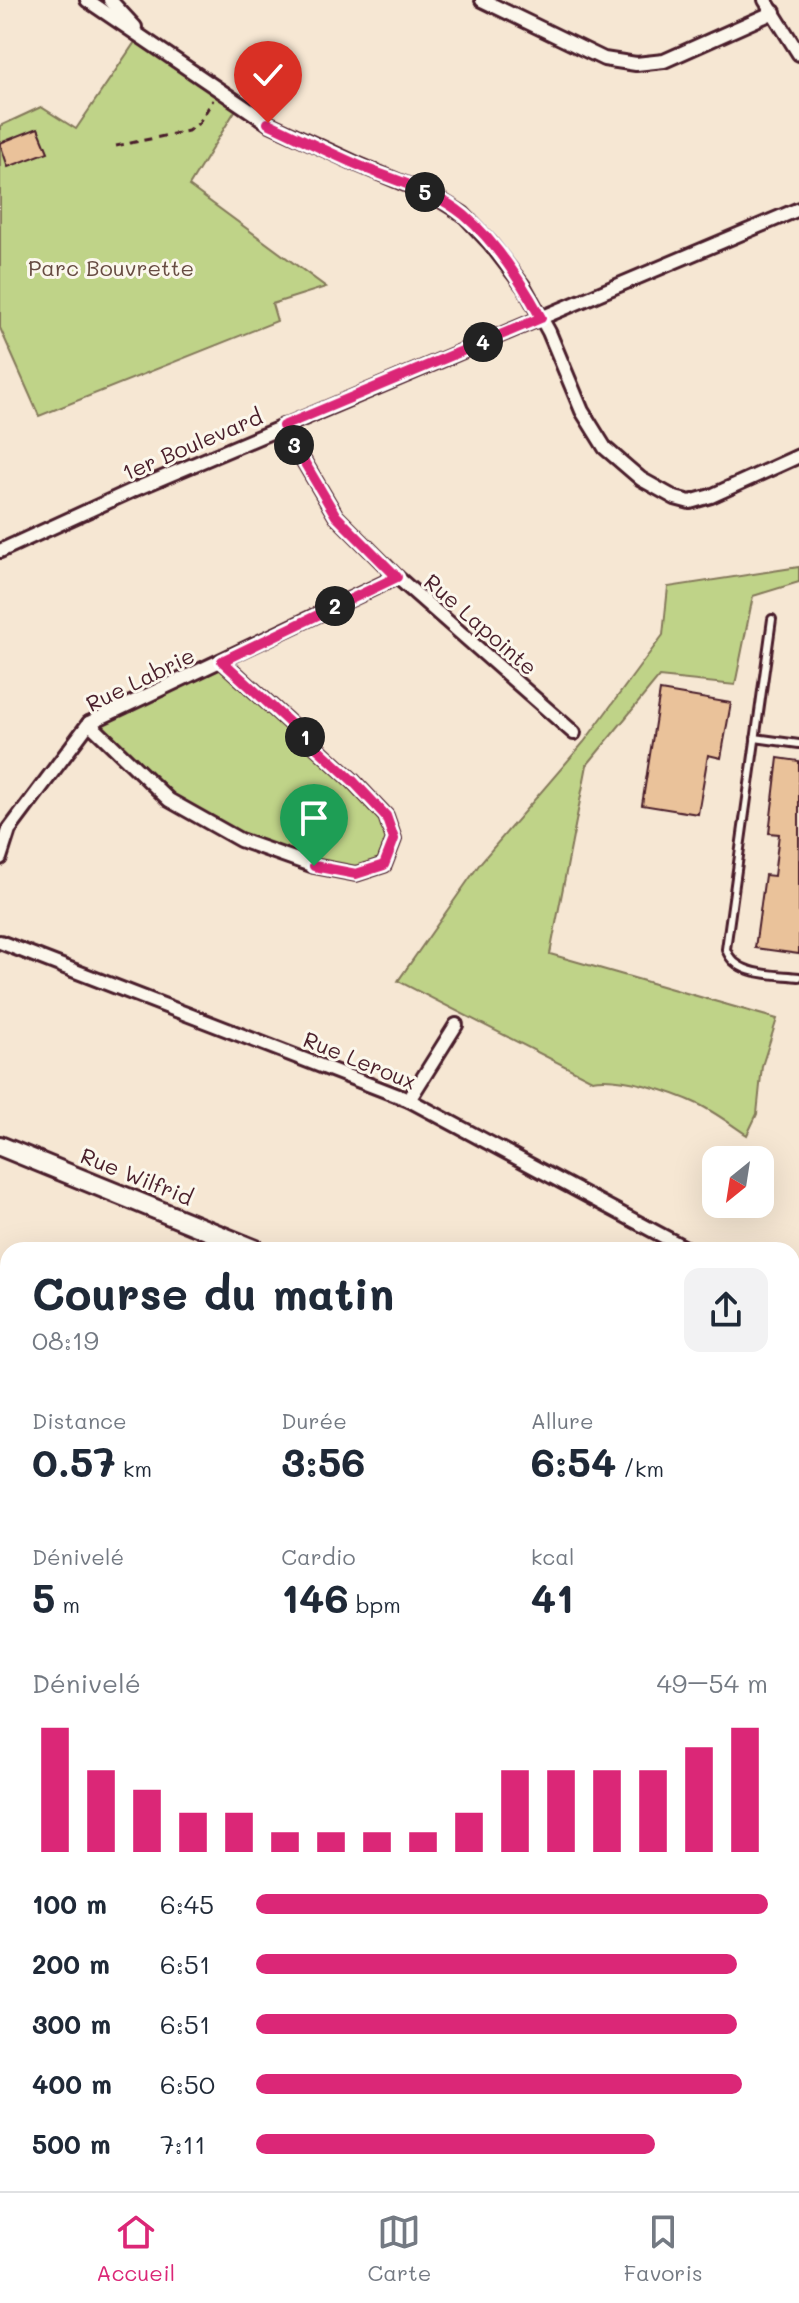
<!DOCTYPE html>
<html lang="fr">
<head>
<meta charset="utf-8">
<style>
	:root { --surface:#fff; --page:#f2f2f3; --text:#1f2937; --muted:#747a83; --line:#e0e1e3; --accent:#db2777 }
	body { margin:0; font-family:Mali,sans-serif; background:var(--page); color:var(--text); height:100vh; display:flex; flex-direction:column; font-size:30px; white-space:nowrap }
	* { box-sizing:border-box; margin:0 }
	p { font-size:26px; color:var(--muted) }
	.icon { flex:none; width:44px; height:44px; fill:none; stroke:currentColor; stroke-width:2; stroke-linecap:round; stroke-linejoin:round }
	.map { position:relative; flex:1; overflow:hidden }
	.details { position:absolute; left:0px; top:1242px; width:800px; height:950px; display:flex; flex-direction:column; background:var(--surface); border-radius:24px 24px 0 0; box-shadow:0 8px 32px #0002 }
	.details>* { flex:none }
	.needle { width:52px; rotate:210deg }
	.fabs { position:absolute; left:702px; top:1146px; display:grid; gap:16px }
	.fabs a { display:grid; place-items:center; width:72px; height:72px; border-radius:16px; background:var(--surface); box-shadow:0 8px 32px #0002; font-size:40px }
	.pin { position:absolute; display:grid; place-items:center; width:68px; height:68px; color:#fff; margin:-82px -34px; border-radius:50% 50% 50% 0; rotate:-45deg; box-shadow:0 0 8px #0007 }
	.pin .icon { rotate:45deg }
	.km { position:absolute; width:40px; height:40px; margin:-20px; border-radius:50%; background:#222; color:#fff; font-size:22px; line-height:40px; text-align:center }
	.round { display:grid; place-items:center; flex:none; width:84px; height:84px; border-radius:16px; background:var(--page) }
	.head { display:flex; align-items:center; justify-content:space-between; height:136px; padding:0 32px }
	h1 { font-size:44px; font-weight:700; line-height:60px }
	.stats { display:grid; grid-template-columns:repeat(3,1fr); gap:12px; height:136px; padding:8px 32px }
	.stats div { display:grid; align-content:center }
	.stats b { font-size:40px; font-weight:700 }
	.stats small { font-size:22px; font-weight:400 }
	.stats p { font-size:22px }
	.chart { height:224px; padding:16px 32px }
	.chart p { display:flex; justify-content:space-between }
	.chart svg { width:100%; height:144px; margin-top:8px; stroke:var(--accent); stroke-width:6 }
	ul { padding:0 32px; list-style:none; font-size:26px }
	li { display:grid; grid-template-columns:128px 96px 1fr; align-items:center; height:60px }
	li i { height:20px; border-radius:10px; background:var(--accent) }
	.tab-bar { display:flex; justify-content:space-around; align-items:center; height:112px; border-top:2px solid var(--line); background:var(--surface); font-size:22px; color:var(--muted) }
	.tab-bar a { display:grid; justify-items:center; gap:4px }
	.tab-bar .active { color:var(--accent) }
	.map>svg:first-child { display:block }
	.built { fill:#f2dcc2 }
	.green { fill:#bfd388; stroke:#84795a; stroke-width:2 }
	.building { fill:#eac29a; stroke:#4a1f2b; stroke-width:2 }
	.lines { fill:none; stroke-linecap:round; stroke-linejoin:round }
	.lane-casing { stroke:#4a1f2b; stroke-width:12 }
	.street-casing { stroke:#4a1f2b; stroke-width:18 }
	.secondary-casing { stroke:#4a1f2b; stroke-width:24 }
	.path { stroke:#4a1f2b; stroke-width:3; stroke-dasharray:8 6; stroke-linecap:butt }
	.lane { stroke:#fbf7ec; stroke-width:6 }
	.street { stroke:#fbf7ec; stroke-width:12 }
	.secondary { stroke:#fbf7ec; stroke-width:18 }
	.route-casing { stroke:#fff; stroke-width:16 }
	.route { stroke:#db2777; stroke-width:10 }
	.labels { text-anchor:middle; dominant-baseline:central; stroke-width:6; stroke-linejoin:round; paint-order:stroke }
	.park-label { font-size:22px; fill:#674c42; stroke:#fbf7ec }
	.street-label { font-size:22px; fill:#4a1f2b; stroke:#fbf7ec }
</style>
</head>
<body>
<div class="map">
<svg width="799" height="2191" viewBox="0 0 799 2191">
	<rect width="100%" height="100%" fill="#f6e7d3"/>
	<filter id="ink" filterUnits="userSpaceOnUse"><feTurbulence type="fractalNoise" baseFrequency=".0125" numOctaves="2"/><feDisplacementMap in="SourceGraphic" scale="16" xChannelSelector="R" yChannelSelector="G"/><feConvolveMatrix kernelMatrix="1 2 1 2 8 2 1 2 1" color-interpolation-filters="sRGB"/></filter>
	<g filter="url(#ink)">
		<!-- built -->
		<path class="built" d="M0,1912L8,1919V2087L0,2097Z"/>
		<!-- green -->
		<g class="green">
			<path d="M137,39L238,106L189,186L326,287L272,304L277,321L39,416L0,328V126L41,107L76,129Z"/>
			<path d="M799,567V582L753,596L735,685L659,677L587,765L550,954L777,1019L762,1066L757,1114L747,1135C732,1125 716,1113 700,1105C673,1092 621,1075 592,1080L398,981L481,862L584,742L663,635L668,587Z"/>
			<path d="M222,661L386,816L394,839L384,865L356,874L240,840L169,800L89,723Z"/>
		</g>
		<!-- building -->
		<g class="building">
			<path d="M38,128L48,152L8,167L0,143Z"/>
			<path d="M660,691L731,703L721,758L708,755L698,814L642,805Z"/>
			<path d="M778,758L799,761V954L755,948L765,875L774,876L779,834L769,833Z"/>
		</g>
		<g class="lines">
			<defs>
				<g id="lane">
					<path d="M772,619L726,949C735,977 775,974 799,977"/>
					<path d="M755,738L799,744"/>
					<path d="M792,2181L799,2175"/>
					<path d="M707,2184L715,2191"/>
					<path d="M790,2184L799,2191"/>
				</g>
				<g id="street">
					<path d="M87,0L268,123L357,164L434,196L463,214L490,243L524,287L549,332L582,411L605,448L641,479L675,498L690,502L711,496L799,456"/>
					<path d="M110,0L135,27"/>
					<path d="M482,0L604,59L636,64L664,61L774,12"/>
					<path d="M765,0L799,54"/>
					<path d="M283,426L336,516L397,577L574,733"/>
					<path d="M0,551L131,491L799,209"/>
					<path d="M89,723L169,800L240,840L314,866L356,874L384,865L394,839L386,816L353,781L222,661"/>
					<path d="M0,858L9,830L89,723L397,577"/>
					<path d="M0,942L409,1100L689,1250"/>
					<path d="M409,1100L456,1025"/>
					<path d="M0,1354L8,1357"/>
					<path d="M0,1552L8,1555"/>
					<path d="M0,1665L8,1656"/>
					<path d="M792,1674L799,1677"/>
					<path d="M0,1710L8,1701"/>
					<path d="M0,1786L8,1793"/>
					<path d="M792,1875L799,1878"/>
					<path d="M0,2097L8,2087"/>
					<path d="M102,2184L111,2191"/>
					<path d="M480,2184L488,2191"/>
				</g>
				<g id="secondary">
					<path d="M0,1146L256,1250"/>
					<path d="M792,1468L799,1470"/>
					<path d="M792,1957L799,1949"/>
					<path d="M593,2191L599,2184"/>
				</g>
			</defs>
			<!-- lane casing -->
			<use href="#lane" class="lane-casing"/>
			<!-- street casing -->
			<use href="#street" class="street-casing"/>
			<!-- secondary casing -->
			<use href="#secondary" class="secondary-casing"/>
			<!-- path -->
			<path class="path" d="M116,146L188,131L199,123L213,100"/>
			<!-- lane -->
			<use href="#lane" class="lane"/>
			<!-- street -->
			<use href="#street" class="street"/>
			<!-- secondary -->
			<use href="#secondary" class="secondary"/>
		</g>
	</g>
	<g class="lines" filter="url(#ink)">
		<defs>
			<path id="route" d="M268,123C298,137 328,152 358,165C392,180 434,190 464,215C496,242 521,281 541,318L283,426L336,516L397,577L222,661L353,781L386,816L394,839L384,865L356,874L314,866"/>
		</defs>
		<!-- route casing -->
		<use href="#route" class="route-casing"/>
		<!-- route -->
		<use href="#route" class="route"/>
	</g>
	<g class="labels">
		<!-- park labels -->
		<g class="park-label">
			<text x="111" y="267">Parc Bouvrette</text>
		</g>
		<!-- street labels -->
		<g class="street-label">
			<text transform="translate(192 444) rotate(-23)">1er Boulevard</text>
			<text transform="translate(481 624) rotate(41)">Rue Lapointe</text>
			<text transform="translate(140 679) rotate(-26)">Rue Labrie</text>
			<text transform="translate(360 1060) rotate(22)">Rue Leroux</text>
			<text transform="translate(137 1176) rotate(22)">Rue Wilfrid</text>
		</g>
	</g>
</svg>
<div class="fabs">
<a><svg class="needle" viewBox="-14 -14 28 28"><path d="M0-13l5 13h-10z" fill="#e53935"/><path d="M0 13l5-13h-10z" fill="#747a83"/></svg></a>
</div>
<div class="pin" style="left:314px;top:866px;background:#1e9e55"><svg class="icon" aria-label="arrive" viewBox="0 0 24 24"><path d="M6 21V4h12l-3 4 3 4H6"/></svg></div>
<div class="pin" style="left:268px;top:123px;background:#d93025"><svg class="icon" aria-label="check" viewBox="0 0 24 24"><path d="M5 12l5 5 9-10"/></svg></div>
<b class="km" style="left:305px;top:737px">1</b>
<b class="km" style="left:335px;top:606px">2</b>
<b class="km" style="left:294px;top:445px">3</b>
<b class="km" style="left:483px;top:342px">4</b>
<b class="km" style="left:425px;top:192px">5</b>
<section class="details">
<div class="head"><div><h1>Course du matin</h1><p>08:19</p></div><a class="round"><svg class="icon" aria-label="share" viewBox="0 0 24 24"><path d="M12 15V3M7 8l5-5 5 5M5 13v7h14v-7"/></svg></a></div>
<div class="stats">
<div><p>Distance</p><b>0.57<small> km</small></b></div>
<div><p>Durée</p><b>3:56</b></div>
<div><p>Allure</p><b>6:54<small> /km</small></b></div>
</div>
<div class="stats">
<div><p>Dénivelé</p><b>5<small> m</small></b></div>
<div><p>Cardio</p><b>146<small> bpm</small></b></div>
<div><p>kcal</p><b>41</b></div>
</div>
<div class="chart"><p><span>Dénivelé</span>49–54 m</p>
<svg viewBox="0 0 160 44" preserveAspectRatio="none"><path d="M5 44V6M15 44V19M25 44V25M35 44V32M45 44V32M55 44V38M65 44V38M75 44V38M85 44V38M95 44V32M105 44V19M115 44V19M125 44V19M135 44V19M145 44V12M155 44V6"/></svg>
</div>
<ul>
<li><b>100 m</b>6:45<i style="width:100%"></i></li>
<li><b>200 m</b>6:51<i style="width:94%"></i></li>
<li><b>300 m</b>6:51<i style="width:94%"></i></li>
<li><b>400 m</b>6:50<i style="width:95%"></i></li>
<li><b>500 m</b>7:11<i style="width:78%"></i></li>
</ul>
</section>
</div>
<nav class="tab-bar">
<a class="active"><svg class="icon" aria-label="home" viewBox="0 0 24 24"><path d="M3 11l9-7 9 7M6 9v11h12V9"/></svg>Accueil</a>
<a><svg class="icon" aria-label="map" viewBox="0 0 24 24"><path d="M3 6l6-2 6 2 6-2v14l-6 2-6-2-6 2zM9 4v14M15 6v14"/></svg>Carte</a>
<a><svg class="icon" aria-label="saved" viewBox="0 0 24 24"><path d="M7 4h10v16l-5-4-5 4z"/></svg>Favoris</a>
</nav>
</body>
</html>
